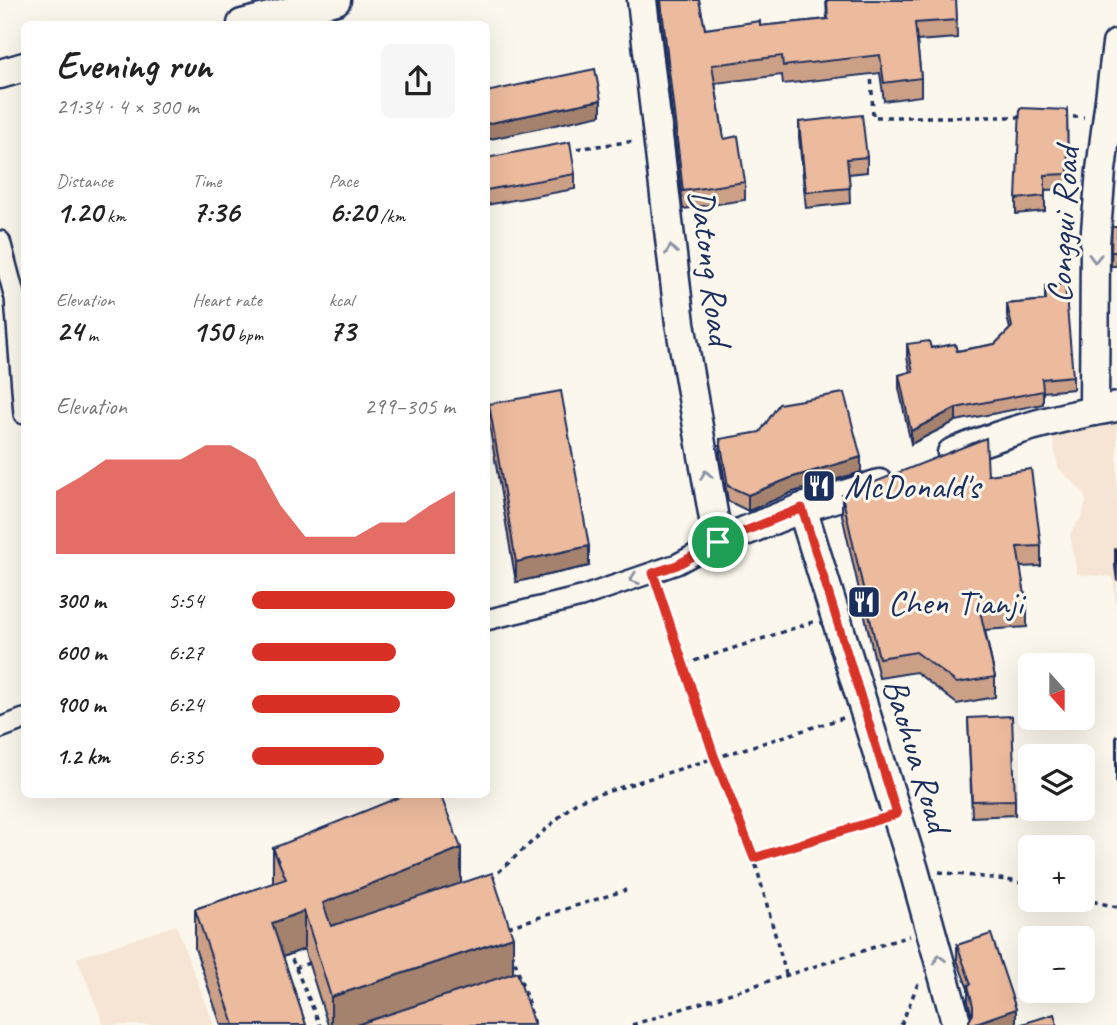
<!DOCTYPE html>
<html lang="en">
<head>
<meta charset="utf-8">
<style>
	:root { --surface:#fff; --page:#f6f6f6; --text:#222; --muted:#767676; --accent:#d93025 }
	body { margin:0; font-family:Caveat,sans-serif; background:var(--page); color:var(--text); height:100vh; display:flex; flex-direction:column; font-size:26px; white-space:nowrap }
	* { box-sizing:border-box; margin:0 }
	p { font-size:23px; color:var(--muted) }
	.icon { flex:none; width:38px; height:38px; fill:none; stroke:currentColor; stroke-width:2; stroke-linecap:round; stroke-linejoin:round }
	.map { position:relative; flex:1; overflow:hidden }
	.side { position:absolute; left:21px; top:21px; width:469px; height:777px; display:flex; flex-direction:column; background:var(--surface); border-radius:10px; box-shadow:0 7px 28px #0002 }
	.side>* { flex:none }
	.needle { width:46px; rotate:159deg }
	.fabs { position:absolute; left:1018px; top:653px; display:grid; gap:14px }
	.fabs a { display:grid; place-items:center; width:77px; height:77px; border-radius:10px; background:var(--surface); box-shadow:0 7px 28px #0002; font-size:35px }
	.pin { position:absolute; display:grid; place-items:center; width:60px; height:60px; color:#fff; margin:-30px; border:4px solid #fff; border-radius:50%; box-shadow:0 2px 7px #0007 }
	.round { display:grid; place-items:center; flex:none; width:74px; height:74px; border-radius:10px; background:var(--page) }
	.summary { display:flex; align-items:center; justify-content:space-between; height:119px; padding:0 35px }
	h1 { font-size:38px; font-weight:700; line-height:52px }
	.metrics { display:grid; grid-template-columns:repeat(3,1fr); gap:10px; height:119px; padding:7px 35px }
	.metrics div { display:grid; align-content:center }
	.metrics b { font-size:30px; font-weight:700 }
	.metrics small { font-size:19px; font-weight:400 }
	.metrics p { font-size:19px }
	.chart { height:196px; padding:14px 35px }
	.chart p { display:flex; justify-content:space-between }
	.chart svg { width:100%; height:126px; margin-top:7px; fill:var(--accent); opacity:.7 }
	ul { padding:0 35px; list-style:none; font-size:23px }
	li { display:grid; grid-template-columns:112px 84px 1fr; align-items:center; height:52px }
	li i { height:18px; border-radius:9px; background:var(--accent) }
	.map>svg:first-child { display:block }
	.built { fill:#f6e5d4 }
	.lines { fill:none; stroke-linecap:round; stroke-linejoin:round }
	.street-casing { stroke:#1b2f5e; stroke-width:24 }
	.secondary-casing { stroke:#1b2f5e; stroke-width:33 }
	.path { stroke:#1b2f5e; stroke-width:3.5; stroke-dasharray:5 5; stroke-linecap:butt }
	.street { stroke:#fbf7ec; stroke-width:19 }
	.secondary { stroke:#fbf7ec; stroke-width:28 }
	.wall { fill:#cba087; stroke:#1b2f5e; stroke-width:2 }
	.shaded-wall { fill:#a5826e; stroke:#1b2f5e; stroke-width:2 }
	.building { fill:#ecba9d; stroke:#1b2f5e; stroke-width:2 }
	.oneway { stroke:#8b93a5 }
	.route-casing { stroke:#fff; stroke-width:14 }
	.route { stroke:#d93025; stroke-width:9 }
	.labels { text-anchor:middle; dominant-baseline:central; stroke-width:6; stroke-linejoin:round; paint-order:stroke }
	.street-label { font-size:35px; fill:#1b2f5e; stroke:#fbf7ec }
	.poi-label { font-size:35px; fill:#1b2f5e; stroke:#fbf7ec; text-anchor:start }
</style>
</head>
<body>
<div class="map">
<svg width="1117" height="1025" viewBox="0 0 1117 1025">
	<rect width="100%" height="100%" fill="#fbf7ec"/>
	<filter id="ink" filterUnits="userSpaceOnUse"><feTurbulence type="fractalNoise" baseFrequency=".0143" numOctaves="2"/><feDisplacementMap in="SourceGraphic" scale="14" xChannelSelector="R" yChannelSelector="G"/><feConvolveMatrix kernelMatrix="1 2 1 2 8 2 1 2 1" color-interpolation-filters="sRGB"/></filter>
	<g filter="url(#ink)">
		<!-- built -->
		<g class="built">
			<path d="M1117,417V612L1113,577L1077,574L1070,534L1082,516L1086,502L1083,492L1058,468L1051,429Z"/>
			<path d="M176,925L214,1025H104L77,958Z"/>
		</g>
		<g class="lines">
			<defs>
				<g id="street">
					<path d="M0,241L15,298L24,414"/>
					<path d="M486,620L581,597L677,564L718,542"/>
					<path d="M0,728L24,719"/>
				</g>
				<g id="secondary">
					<path d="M642,0L680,323L718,542L802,508L879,484"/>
					<path d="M242,24L336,0"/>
					<path d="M0,74L24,67"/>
					<path d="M1094,411L1095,243L1101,170L1117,44"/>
					<path d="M952,453C1005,432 1060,416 1117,407"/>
					<path d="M802,508L914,870L957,1025"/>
				</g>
			</defs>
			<!-- street casing -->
			<use href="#street" class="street-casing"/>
			<!-- secondary casing -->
			<use href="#secondary" class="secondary-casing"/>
			<!-- path -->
			<g class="path">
				<path d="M871,70L873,117H1024"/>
				<path d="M1063,117H1084"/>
				<path d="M567,150L635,141"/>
				<path d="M659,591L714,756L754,858L786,974"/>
				<path d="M685,664L813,622"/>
				<path d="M755,858L874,821"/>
				<path d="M939,872L1008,880L1031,885"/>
				<path d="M493,880V877L577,801L843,718"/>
				<path d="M1083,899L1117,907"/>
				<path d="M508,927L626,890"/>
				<path d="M288,950L320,1025"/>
				<path d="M512,952L535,1025"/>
				<path d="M295,968L312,962"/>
				<path d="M632,1025L909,936"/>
				<path d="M901,1025L919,981"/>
			</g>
			<!-- street -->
			<use href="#street" class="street"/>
			<!-- secondary -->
			<use href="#secondary" class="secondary"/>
		</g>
		<!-- wall -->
		<g class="wall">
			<path d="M659,0H699L705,29L760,26L827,19L826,0H956L957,38L917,41L921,78V96L884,101L880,73L783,84L782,75L715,83L724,139L745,182V200L683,209Z"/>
			<path d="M1067,110L1068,189L1045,190V211L1016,214V199Z"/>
			<path d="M799,122L867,157V172L849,174L850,203L806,208L799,137Z"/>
			<path d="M486,158L575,174V189L486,205Z"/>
			<path d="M1112,227H1117V266H1111Z"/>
			<path d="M1045,286L1073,376V389L1043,392V404L956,421L911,444L899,388V375L910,372L907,357V344L957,351L995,344L1010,329L1007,317V304L1045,300Z"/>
			<path d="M489,404L589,566L516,582L489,424Z"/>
			<path d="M720,439L861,472L793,492L748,511L728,501L720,454Z"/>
			<path d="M988,475L1041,546V566L1020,567L1027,607V627L985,630L995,677V697L957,704L916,672L879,678L842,515V495Z"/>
			<path d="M1117,548V581L1115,566V549Z"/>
			<path d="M968,718L1015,800V815L972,817Z"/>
			<path d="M1117,736V781H1116V753Z"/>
			<path d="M273,848L461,883L513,973L534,1025H328L304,949L283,957L306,1025H221L195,948V909L273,883Z"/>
			<path d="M957,945L1016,1025H969V1021L972,1016L968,1001V989L957,960Z"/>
		</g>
		<!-- shaded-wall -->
		<g class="shaded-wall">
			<path d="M601,100V115L486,140V124Z"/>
			<path d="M956,408V421L911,444V431Z"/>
			<path d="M861,457V472L793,492L748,511V495L793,477Z"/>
			<path d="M589,546V566L516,582V562Z"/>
			<path d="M461,848V886L323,941V903Z"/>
			<path d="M304,911V949L272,961V923Z"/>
			<path d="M513,937V976L361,1025H331V997Z"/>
			<path d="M1016,1009V1025H971Z"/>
		</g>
		<!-- building -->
		<g class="building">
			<path d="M661,0H699L705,29L760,21V26L828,19L827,0H956L957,20L915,23L921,78L884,83L880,55L783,66L782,56L712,65L724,139L738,136L745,182L683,191Z"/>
			<path d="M595,69L601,100L486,124V92Z"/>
			<path d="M1020,108L1067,110L1068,174L1045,175V196L1016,199Z"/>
			<path d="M862,115L867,157L847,159L850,188L806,192L799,122Z"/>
			<path d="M570,142L575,174L486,190V158Z"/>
			<path d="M1112,227H1117V252H1111Z"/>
			<path d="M1065,284L1073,376L1042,379L1043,391L956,408L911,431L899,375L913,371L907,344L929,341L931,348L955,344L957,351L995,344L1012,327L1007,304L1046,300L1045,286Z"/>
			<path d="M561,391L589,546L516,562L489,404Z"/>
			<path d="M844,393L861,457L793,477L748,495L728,486L720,439L760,432L779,404Z"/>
			<path d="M986,438L988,475L1031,469L1041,546L1017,547L1027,607L980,611L995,677L957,683L916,652L879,658L842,495Z"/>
			<path d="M1012,716L1015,800L972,801L968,718Z"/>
			<rect x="1116" y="736" width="1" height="27"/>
			<path d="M407,794H440L461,848L323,903L331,926L492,873L513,937L331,997L304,911L272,923L306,1025H234L195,909L286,879L273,848Z"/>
			<path d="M991,934L1016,1009L970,1025L969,1021L973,1014V1006L968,985L971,984L957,945Z"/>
			<path d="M517,972L534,1025H356Z"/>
			<path d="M1054,1014L1057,1025H1019Z"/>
		</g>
		<!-- one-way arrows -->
		<defs><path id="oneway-chevron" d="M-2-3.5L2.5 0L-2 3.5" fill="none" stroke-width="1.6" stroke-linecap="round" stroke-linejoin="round" transform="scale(1.75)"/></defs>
		<g class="oneway">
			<use href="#oneway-chevron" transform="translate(671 250) rotate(-97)"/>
			<use href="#oneway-chevron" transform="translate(1095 258) rotate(91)"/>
			<use href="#oneway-chevron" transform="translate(706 475) rotate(-100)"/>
			<use href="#oneway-chevron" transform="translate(634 579) rotate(161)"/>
			<use href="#oneway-chevron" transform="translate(939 959) rotate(-105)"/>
		</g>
	</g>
	<g class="lines" filter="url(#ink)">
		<defs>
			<path id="route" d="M802,508L897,814L754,858L714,756L653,573L677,565L718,542Z"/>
		</defs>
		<!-- route casing -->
		<use href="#route" class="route-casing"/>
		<!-- route -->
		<use href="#route" class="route"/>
	</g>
	<!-- icons -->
	<defs>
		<symbol id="restaurant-square" viewBox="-11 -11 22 22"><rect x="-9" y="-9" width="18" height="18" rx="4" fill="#1b2f5e" stroke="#fbf7ec"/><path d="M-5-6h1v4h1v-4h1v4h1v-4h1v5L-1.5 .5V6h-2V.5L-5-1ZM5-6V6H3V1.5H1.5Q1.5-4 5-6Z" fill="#fff"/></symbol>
	</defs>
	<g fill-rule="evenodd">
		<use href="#restaurant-square" x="800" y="467" width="38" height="38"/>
		<use href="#restaurant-square" x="845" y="583" width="38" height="38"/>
	</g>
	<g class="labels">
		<!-- street labels -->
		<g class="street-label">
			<text transform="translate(1063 225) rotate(-87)">Conggui Road</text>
			<text transform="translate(711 267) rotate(83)">Datong Road</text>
			<text transform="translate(917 755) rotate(73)">Baohua Road</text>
		</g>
		<!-- poi labels -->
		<g class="poi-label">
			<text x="844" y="486">McDonald's</text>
			<text x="888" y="602">Chen Tianji</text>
		</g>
	</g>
</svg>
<div class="fabs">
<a><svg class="needle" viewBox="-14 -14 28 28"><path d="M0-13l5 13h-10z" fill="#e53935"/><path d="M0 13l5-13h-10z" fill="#767676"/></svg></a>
<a><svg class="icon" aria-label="layers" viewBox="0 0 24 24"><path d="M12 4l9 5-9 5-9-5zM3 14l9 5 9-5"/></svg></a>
<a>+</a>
<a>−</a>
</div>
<div class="pin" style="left:718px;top:542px;background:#1e9e55"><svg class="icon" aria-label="arrive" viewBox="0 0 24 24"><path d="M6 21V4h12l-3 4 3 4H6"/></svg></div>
<section class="side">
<div class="summary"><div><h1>Evening run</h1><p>21:34 · 4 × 300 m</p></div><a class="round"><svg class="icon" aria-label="share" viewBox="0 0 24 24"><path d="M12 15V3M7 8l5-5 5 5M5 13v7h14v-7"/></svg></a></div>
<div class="metrics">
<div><p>Distance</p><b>1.20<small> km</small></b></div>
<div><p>Time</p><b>7:36</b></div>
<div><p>Pace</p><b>6:20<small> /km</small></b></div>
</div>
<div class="metrics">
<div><p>Elevation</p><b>24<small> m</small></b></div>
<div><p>Heart rate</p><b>150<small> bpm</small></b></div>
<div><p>kcal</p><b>73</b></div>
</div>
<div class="chart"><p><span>Elevation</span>299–305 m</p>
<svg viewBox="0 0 160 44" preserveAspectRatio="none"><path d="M0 44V22L10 17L20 11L30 11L40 11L50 11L60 6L70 6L80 11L90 27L100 38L110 38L120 38L130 33L140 33L150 27L160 22V44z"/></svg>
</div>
<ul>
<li><b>300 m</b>5:54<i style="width:100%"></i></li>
<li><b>600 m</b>6:27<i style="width:71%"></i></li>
<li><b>900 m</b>6:24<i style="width:73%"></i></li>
<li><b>1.2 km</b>6:35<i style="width:65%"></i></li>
</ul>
</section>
</div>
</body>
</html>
